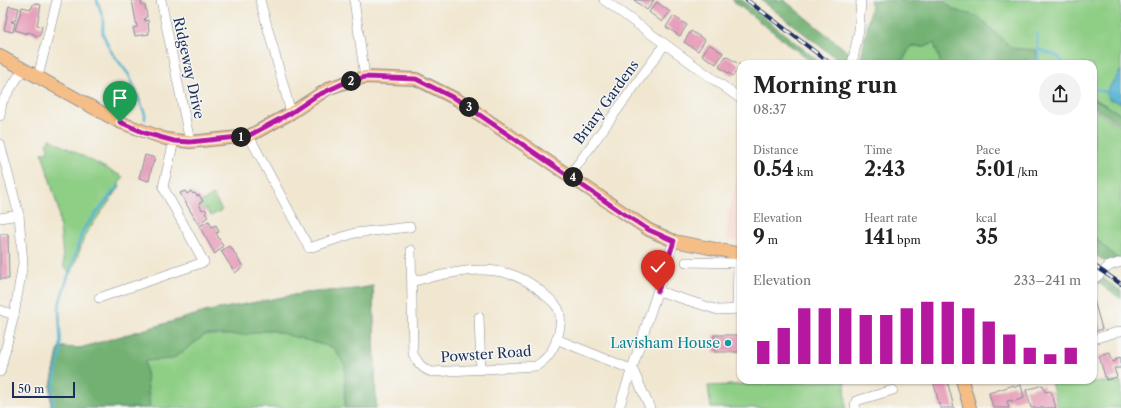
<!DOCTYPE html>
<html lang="en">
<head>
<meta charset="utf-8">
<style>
	:root { --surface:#fff; --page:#f2f2f2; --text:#222; --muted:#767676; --accent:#b5179e }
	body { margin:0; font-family:"Libre Caslon Text",serif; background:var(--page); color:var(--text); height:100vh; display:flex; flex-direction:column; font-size:15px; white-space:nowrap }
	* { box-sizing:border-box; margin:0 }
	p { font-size:13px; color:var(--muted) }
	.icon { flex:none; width:22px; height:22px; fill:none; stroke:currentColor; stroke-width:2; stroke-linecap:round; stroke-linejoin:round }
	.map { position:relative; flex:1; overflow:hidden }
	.panel { position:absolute; left:737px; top:60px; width:360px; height:324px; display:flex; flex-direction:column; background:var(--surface); border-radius:12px; box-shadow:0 1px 3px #0004 }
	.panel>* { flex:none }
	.scale { position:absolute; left:12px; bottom:10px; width:63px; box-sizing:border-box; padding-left:4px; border:2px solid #1b2f5e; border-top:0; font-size:11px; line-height:14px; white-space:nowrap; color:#1b2f5e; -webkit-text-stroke:3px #f6f6f2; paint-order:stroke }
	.pin { position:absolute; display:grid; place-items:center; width:34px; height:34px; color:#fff; margin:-41px -17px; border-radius:50% 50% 50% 0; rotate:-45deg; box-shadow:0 0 4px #0007 }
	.pin .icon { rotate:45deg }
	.km { position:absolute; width:20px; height:20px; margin:-10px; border-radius:50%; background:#222; color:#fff; font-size:11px; line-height:20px; text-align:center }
	.round { display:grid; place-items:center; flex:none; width:42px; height:42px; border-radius:21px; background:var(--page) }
	.headline { display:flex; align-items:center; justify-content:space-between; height:68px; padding:0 16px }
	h1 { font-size:22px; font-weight:700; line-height:30px }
	.stats { display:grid; grid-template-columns:repeat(3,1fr); gap:6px; height:68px; padding:4px 16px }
	.stats div { display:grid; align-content:center }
	.stats b { font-size:20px; font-weight:700 }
	.stats small { font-size:11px; font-weight:400 }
	.stats p { font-size:11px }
	.chart { height:112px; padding:8px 16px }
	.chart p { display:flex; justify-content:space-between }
	.chart svg { width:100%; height:72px; margin-top:4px; stroke:var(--accent); stroke-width:6 }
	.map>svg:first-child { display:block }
	.built { fill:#f7d1c8 }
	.green { fill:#8ece85; stroke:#547e72 }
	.forest { fill:#72b172; stroke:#467068 }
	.water { fill:#52b2d1; stroke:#367098 }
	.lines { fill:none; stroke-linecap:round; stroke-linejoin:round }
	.stream { stroke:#52b2d1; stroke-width:2.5 }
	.building { fill:#e597b5 }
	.minor-casing { stroke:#868b97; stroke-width:10 }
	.major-casing { stroke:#868b97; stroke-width:14 }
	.minor { stroke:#fff; stroke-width:9 }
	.major { stroke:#f6be87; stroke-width:12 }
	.rail-casing { stroke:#1b2f5e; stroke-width:4 }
	.rail { stroke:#f6f6f2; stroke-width:2.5; stroke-dasharray:8; stroke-linecap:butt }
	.route-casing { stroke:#fff; stroke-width:8 }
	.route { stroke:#b5179e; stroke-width:5 }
	.culture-dot { fill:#0f9aa8; stroke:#f6f6f2; stroke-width:1.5 }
	.labels { text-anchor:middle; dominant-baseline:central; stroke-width:3; stroke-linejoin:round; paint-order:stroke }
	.street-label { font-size:14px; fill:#1b2f5e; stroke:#f6f6f2 }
	.culture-label { font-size:14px; fill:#0d838f; stroke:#f6f6f2; text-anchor:end }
</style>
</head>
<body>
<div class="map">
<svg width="1121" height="408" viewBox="0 0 1121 408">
	<rect width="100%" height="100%" fill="#f6f6f2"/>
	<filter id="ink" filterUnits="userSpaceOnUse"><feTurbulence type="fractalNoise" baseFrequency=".025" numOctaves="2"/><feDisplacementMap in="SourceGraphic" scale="8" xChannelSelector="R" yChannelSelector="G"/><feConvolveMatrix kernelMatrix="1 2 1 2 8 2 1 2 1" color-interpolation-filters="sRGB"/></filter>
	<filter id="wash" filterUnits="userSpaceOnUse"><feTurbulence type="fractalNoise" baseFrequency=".012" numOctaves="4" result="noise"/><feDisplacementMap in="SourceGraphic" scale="16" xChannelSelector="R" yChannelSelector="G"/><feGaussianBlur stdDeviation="0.9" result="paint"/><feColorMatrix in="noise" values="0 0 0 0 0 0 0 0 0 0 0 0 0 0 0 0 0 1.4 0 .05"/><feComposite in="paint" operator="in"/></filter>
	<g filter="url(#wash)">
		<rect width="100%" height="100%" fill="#f1e7d0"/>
		<!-- built -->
		<path class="built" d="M738,177H741V241L727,240L728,214Z"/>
		<!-- green -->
		<g class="green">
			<path d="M938,0H1121V114L1093,98V64H1019Z"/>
			<path d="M934,43L941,64H901L911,46L924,47Z"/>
			<path d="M1093,108L1121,127V257L1118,259L1093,236Z"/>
			<path d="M50,139L123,177L119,184L120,187L86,233L71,274L64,267L58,208L42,153L48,151L47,142Z"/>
			<path d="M213,195L222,210L211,216L206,208L202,210L199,204Z"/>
			<path d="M373,286L376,408H51V386L59,347L80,348L209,311L305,293L357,289Z"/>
			<path d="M845,380L846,408H711L708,386Z"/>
			<path d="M1051,382H1121V408H1058Z"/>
		</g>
		<!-- forest -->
		<g class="forest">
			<path d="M732,0H742L822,64H814Z"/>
			<path d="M761,0H784L849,53L843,64Z"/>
			<path d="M870,0H943L954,10L977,16L1012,48L1036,50L1037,64H941L934,43L924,47L911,46L901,64H860L871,7Z"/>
			<path d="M1093,98L1121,114V125L1093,106Z"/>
			<path d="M1093,236L1118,259L1105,262L1093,253Z"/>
			<path d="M1093,271L1121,291V299L1093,279Z"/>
			<path d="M373,286L376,408H345V366L334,348L270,330L243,335H205L173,359L145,361L150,408H51V386L59,347L80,348L209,311L305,293L357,289Z"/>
		</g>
		<!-- water -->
		<path class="water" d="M1121,70V103L1109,99L1106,92Z"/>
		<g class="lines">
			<!-- stream -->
			<g class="stream">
				<path d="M97,0L103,18V34L110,50L129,75L145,114V119"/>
				<path d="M1037,33L1039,64"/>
				<path d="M1038,49L1057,56L1065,64"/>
				<path d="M1093,89L1106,92"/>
				<path d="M53,408V387L61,352L59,308L60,301L83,230L118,186"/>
			</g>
		</g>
		<g id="blocks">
			<!-- building -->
			<g class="building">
				<path d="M132,0H144L141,2L142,5H145L147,17L144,18L145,21L148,20L149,34L135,36L133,28L137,27Z"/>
				<path d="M634,0H654L647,10Z"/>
				<path d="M657,2L670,12L662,22L649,12Z"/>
				<path d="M34,3L41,5L37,25L42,26L40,35L38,36L34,35V34L27,32V34L15,30L22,7L31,9Z"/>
				<path d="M9,6L19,8L15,21H11V22L15,23L13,32L4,30Z"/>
				<path d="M673,16L687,25L680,36L666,27Z"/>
				<path d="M691,31L705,40L698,51L684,42Z"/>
				<path d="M709,44L723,53L716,64L702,55Z"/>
				<path d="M726,56L740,65L733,76L719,67Z"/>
				<path d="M145,155L155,158L152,166L149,181L139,178Z"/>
				<path d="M185,191L187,194L191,191L193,194L195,193L197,196L199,195L203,201L199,204L202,210L205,209L207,211L205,213L208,217L198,224L180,193Z"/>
				<path d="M209,221L212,227L216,225L219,232L216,233L223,246L215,254L199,226Z"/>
				<path d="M0,234H8L9,279H0Z"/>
				<path d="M229,246L231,247L243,267L235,273L221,251Z"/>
				<path d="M1093,297L1102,329L1094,332L1093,327Z"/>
				<rect x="714" y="335" width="27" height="17"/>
				<path d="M1110,353L1113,362L1116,361L1115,359L1121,357V368H1114L1117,377L1106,380L1099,356Z"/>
				<path d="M933,380H947L954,408H940Z"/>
				<path d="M1014,385L1015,387L1021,385L1024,398L1012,402V400L1007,401L1009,408H993L989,393Z"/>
				<path d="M1043,385L1045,392L1051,391L1056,408H1031L1026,390Z"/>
			</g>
		</g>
	</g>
	<g filter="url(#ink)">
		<use href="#blocks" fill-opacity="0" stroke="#868b97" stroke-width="1"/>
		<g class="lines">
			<defs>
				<g id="minor">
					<path d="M161,0L190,142"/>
					<path d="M260,0L291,113"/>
					<path d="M354,0L365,77"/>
					<path d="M604,0L741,99"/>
					<path d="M852,64L859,30L861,0"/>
					<path d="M38,77L57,0"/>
					<path d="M0,116L2,102L23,69"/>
					<path d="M249,136L309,248L355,233L410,227"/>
					<path d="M0,144L19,215L23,263L14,315L0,372"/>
					<path d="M570,175L665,44"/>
					<path d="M0,218L19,215"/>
					<path d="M411,250L413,354C418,363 422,369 432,372L536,366C550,358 558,342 560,326C562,309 557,305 545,295C505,257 461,271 413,281"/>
					<path d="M686,262L738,263L737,309"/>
					<path d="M1093,280L1109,266L1121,262"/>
					<path d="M658,291L718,310L741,309"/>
					<path d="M99,298L204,262L163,187L174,141"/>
					<path d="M0,310L14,315"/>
					<path d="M479,317L481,370"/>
					<path d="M556,339L633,370"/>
					<path d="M1093,339L1121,331"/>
					<path d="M633,370L650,408"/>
					<path d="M619,408L674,241"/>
					<path d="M855,408L856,401L893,390"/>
				</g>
				<g id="major">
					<path d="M0,56L119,122L166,139L190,142L249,136L291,113L329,88L344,83L365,77L416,79L458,100L649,230L674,241L741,254"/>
					<path d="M962,380L970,408"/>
				</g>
			</defs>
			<!-- minor casing -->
			<use href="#minor" class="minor-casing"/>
			<!-- major casing -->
			<use href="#major" class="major-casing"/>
			<!-- minor -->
			<use href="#minor" class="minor"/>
			<!-- major -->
			<use href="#major" class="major"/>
			<defs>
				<g id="rail">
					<path d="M747,0L831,64"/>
					<path d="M1093,265L1121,284"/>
				</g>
			</defs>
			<!-- rail casing -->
			<use href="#rail" class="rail-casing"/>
			<!-- rail -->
			<use href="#rail" class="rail"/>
		</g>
	</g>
	<g class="lines" filter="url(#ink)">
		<defs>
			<path id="route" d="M120,122L145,133L174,141L190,142L248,136L291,113L316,96L342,84L365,77L416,79L458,100L621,212L649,230L674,241L658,291"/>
		</defs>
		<!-- route casing -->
		<use href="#route" class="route-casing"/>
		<!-- route -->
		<use href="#route" class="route"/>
	</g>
	<!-- markers -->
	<circle class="culture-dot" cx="728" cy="343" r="4"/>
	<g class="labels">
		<!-- street labels -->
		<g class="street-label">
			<text transform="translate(189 68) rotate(78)">Ridgeway Drive</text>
			<text transform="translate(606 102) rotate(-54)">Briary Gardens</text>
			<text transform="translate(486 354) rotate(-4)">Powster Road</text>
		</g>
		<!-- culture labels -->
		<g class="culture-label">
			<text x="720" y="343">Lavisham House</text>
		</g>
	</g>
</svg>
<div class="scale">50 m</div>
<div class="pin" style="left:120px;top:122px;background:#1e9e55"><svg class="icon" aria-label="arrive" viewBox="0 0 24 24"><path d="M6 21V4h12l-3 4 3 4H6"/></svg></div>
<div class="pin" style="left:658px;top:291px;background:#d93025"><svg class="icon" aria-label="check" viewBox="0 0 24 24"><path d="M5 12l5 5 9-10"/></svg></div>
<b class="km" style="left:241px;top:137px">1</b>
<b class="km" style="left:351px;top:81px">2</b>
<b class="km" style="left:469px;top:107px">3</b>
<b class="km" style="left:573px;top:177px">4</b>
<section class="panel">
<div class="headline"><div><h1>Morning run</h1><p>08:37</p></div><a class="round"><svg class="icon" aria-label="share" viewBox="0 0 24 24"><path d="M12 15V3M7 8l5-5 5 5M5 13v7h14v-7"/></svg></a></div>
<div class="stats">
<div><p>Distance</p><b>0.54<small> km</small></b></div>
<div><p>Time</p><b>2:43</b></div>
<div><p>Pace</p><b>5:01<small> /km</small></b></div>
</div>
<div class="stats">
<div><p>Elevation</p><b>9<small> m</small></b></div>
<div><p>Heart rate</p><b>141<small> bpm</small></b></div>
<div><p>kcal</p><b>35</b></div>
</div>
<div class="chart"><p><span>Elevation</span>233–241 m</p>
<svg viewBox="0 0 160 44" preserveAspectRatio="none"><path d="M5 44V30M15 44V22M25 44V10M35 44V10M45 44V10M55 44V14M65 44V14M75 44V10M85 44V6M95 44V6M105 44V10M115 44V18M125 44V26M135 44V34M145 44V38M155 44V34"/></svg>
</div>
</section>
</div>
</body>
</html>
